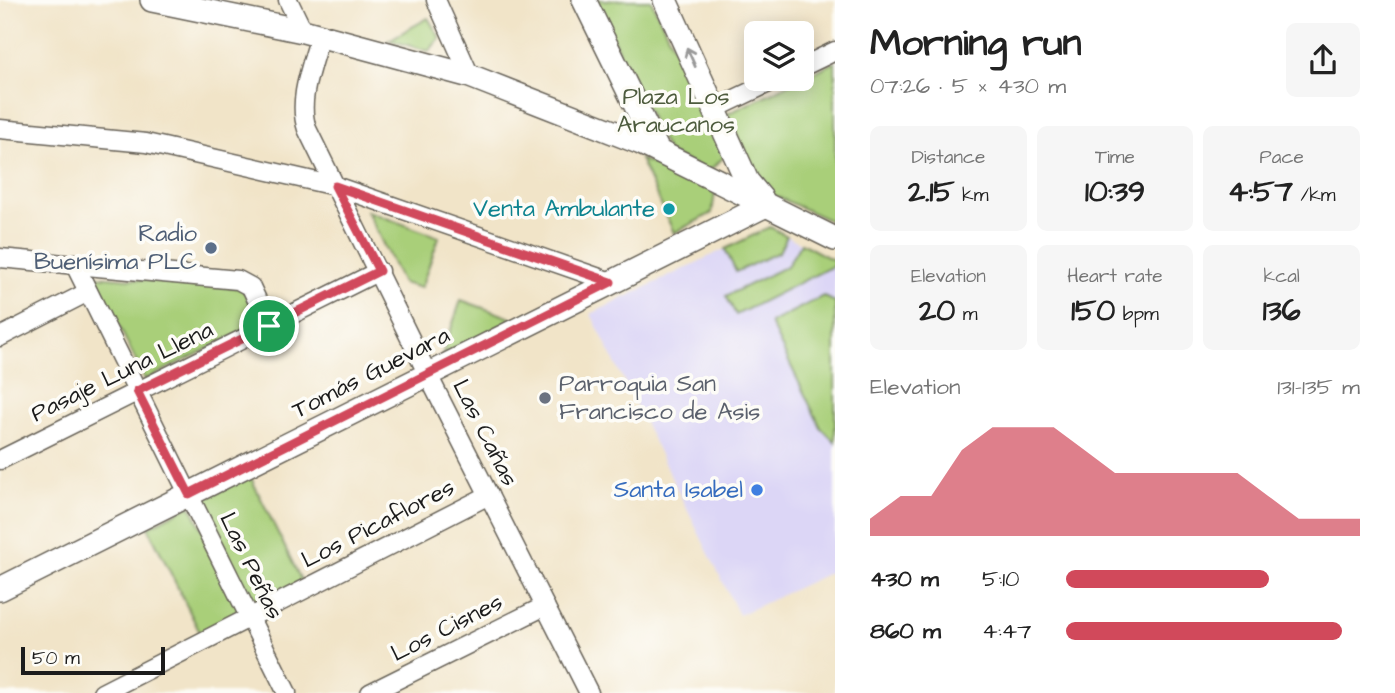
<!DOCTYPE html>
<html lang="en">
<head>
<meta charset="utf-8">
<style>
	:root { --surface:#fff; --page:#f6f6f6; --text:#222; --muted:#767676; --accent:#d1495b }
	body { margin:0; font-family:"Architects Daughter",sans-serif; background:var(--page); color:var(--text); height:100vh; display:flex; flex-direction:column; font-size:26px; white-space:nowrap }
	* { box-sizing:border-box; margin:0 }
	p { font-size:23px; color:var(--muted) }
	.icon { flex:none; width:38px; height:38px; fill:none; stroke:currentColor; stroke-width:2; stroke-linecap:round; stroke-linejoin:round }
	.map { position:relative; flex:1; overflow:hidden }
	.details { display:flex; flex-direction:column; background:var(--surface); width:560px }
	.details>* { flex:none }
	.controls { position:absolute; left:744px; top:21px; display:grid; gap:14px }
	.controls a { display:grid; place-items:center; width:70px; height:70px; border-radius:10px; background:var(--surface); box-shadow:0 4px 18px #0003; font-size:35px }
	.scale { position:absolute; left:21px; bottom:18px; width:144px; box-sizing:border-box; padding-left:7px; border:4px solid #1c1c1c; border-top:0; font-size:19px; line-height:24px; white-space:nowrap; color:#1c1c1c; -webkit-text-stroke:5px #fdfcf7; paint-order:stroke }
	.pin { position:absolute; display:grid; place-items:center; width:60px; height:60px; color:#fff; margin:-30px; border:4px solid #fff; border-radius:50%; box-shadow:0 2px 7px #0007 }
	.round { display:grid; place-items:center; flex:none; width:74px; height:74px; border-radius:10px; background:var(--page) }
	.headline { display:flex; align-items:center; justify-content:space-between; height:119px; padding:0 35px }
	h1 { font-size:38px; font-weight:700; line-height:52px }
	.metrics { display:grid; grid-template-columns:repeat(3,1fr); gap:10px; height:119px; padding:7px 35px }
	.metrics div { display:grid; align-content:center; border-radius:10px; background:var(--page); text-align:center }
	.metrics b { font-size:30px; font-weight:700 }
	.metrics small { font-size:19px; font-weight:400 }
	.metrics p { font-size:19px }
	.chart { height:196px; padding:14px 35px }
	.chart p { display:flex; justify-content:space-between }
	.chart svg { width:100%; height:126px; margin-top:7px; fill:var(--accent); opacity:.7 }
	ul { padding:0 35px; list-style:none; font-size:23px }
	li { display:grid; grid-template-columns:112px 84px 1fr; align-items:center; height:52px }
	li i { height:18px; border-radius:9px; background:var(--accent) }
	main { display:flex; flex:1; min-height:0 }
	.map>svg:first-child { display:block }
	.built { fill:#dcd6f6 }
	.green { fill:#a9cf79; stroke:#62764a; stroke-width:2 }
	.lines { fill:none; stroke-linecap:round; stroke-linejoin:round }
	.street-casing { stroke:#676258; stroke-width:21 }
	.secondary-casing { stroke:#676258; stroke-width:26 }
	.street { stroke:#fff; stroke-width:18 }
	.secondary { stroke:#fff; stroke-width:23 }
	.oneway { stroke:#999 }
	.route-casing { stroke:#fff; stroke-width:14 }
	.route { stroke:#d1495b; stroke-width:9 }
	.culture-dot { fill:#0f9aa8; stroke:#fdfcf7; stroke-width:2.5 }
	.service-dot { fill:#5c6f8a; stroke:#fdfcf7; stroke-width:2.5 }
	.worship-dot { fill:#6b7280; stroke:#fdfcf7; stroke-width:2.5 }
	.shop-dot { fill:#3f7fe0; stroke:#fdfcf7; stroke-width:2.5 }
	.labels { text-anchor:middle; dominant-baseline:central; stroke-width:7; stroke-linejoin:round; paint-order:stroke }
	.park-label { font-size:24px; fill:#4d5b3d; stroke:#fdfcf7 }
	.culture-label { font-size:24px; fill:#0d838f; stroke:#fdfcf7; text-anchor:end }
	.service-label { font-size:24px; fill:#4e5e75; stroke:#fdfcf7; text-anchor:end }
	.street-label { font-size:24px; fill:#1c1c1c; stroke:#fdfcf7 }
	.worship-label { font-size:24px; fill:#5b616d; stroke:#fdfcf7; text-anchor:start }
	.shop-label { font-size:24px; fill:#366cbe; stroke:#fdfcf7; text-anchor:end }
</style>
</head>
<body>
<main>
<div class="map">
<svg width="835" height="693" viewBox="0 0 835 693">
	<rect width="100%" height="100%" fill="#fdfcf7"/>
	<filter id="ink" filterUnits="userSpaceOnUse"><feTurbulence type="fractalNoise" baseFrequency=".0143" numOctaves="2"/><feDisplacementMap in="SourceGraphic" scale="14" xChannelSelector="R" yChannelSelector="G"/><feConvolveMatrix kernelMatrix="1 2 1 2 8 2 1 2 1" color-interpolation-filters="sRGB"/></filter>
	<filter id="wash" filterUnits="userSpaceOnUse"><feTurbulence type="fractalNoise" baseFrequency=".00686" numOctaves="4" result="noise"/><feDisplacementMap in="SourceGraphic" scale="28" xChannelSelector="R" yChannelSelector="G"/><feGaussianBlur stdDeviation="1.57" result="paint"/><feColorMatrix in="noise" values="0 0 0 0 0 0 0 0 0 0 0 0 0 0 0 0 0 1.4 0 .05"/><feComposite in="paint" operator="in"/></filter>
	<g filter="url(#wash)">
		<rect width="100%" height="100%" fill="#f1e4c8"/>
		<!-- built -->
		<path class="built" d="M770,227L835,261V570L739,615L591,314Z"/>
		<!-- green -->
		<g class="green">
			<path d="M594,0H651L726,155L709,171L668,153Z"/>
			<path d="M428,18L440,38L429,51L389,40Z"/>
			<path d="M835,62V223L769,193L755,176L727,114Z"/>
			<path d="M640,159L710,187L715,193L712,213L674,233Z"/>
			<path d="M367,211L439,237L421,288L402,283Z"/>
			<path d="M770,227L787,236L779,252L736,272L725,249Z"/>
			<path d="M801,243L835,261V265L736,315L726,296L787,266Z"/>
			<path d="M95,276L243,288L260,323L145,380Z"/>
			<path d="M823,296L835,302V442L821,428L770,323Z"/>
			<path d="M461,300L514,319L442,355Z"/>
			<path d="M250,476L303,584L254,609L199,501Z"/>
			<path d="M190,505L246,614L202,637L148,527Z"/>
		</g>
	</g>
	<g filter="url(#ink)">
		<g class="lines">
			<defs>
				<g id="street">
					<path d="M288,0L303,31"/>
					<path d="M436,0L470,76"/>
					<path d="M320,36C312,65 297,100 307,129L435,389L589,693"/>
					<path d="M802,67L835,51"/>
					<path d="M714,109L777,79"/>
					<path d="M0,129L146,143L335,186L611,282"/>
					<path d="M0,258L238,280L251,287L269,326"/>
					<path d="M74,263L287,693"/>
					<path d="M0,337L88,292"/>
					<path d="M0,460L379,271"/>
					<path d="M102,693L489,495"/>
					<path d="M370,693L545,606"/>
				</g>
				<g id="secondary">
					<path d="M152,0L303,31L470,76L641,143L835,239"/>
					<path d="M584,0L658,151"/>
					<path d="M665,0L747,181L762,199"/>
					<path d="M0,589L766,205"/>
				</g>
			</defs>
			<!-- street casing -->
			<use href="#street" class="street-casing"/>
			<!-- secondary casing -->
			<use href="#secondary" class="secondary-casing"/>
			<!-- street -->
			<use href="#street" class="street"/>
			<!-- secondary -->
			<use href="#secondary" class="secondary"/>
		</g>
		<!-- one-way arrows -->
		<defs><path id="oneway-shaft" d="M-6 0H5M1.5-3L5.5 0L1.5 3" fill="none" stroke-width="1.6" stroke-linecap="round" stroke-linejoin="round" transform="scale(1.75)"/></defs>
		<use class="oneway" href="#oneway-shaft" transform="translate(691 57) rotate(-114)"/>
	</g>
	<g class="lines" filter="url(#ink)">
		<defs>
			<path id="route" d="M335,186L611,282L189,494L137,391L379,271Z"/>
		</defs>
		<!-- route casing -->
		<use href="#route" class="route-casing"/>
		<!-- route -->
		<use href="#route" class="route"/>
	</g>
	<!-- markers -->
	<circle class="culture-dot" cx="669" cy="209" r="7"/>
	<circle class="service-dot" cx="211" cy="248" r="7"/>
	<circle class="worship-dot" cx="545" cy="398" r="7"/>
	<circle class="shop-dot" cx="757" cy="490" r="7"/>
	<g class="labels">
		<!-- park labels -->
		<g class="park-label">
			<text x="676" y="97">Plaza Los<tspan x="676" dy="28">Araucanos</tspan></text>
		</g>
		<!-- culture labels -->
		<g class="culture-label">
			<text x="655" y="209">Venta Ambulante</text>
		</g>
		<!-- service labels -->
		<g class="service-label">
			<text x="197" y="234">Radio<tspan x="197" dy="28">Buenísima PLC</tspan></text>
		</g>
		<!-- street labels -->
		<g class="street-label">
			<text transform="translate(122 372) rotate(-26)">Pasaje Luna Llena</text>
			<text transform="translate(371 373) rotate(-27)">Tomás Guevara</text>
			<text transform="translate(485 433) rotate(63)">Las Cañas</text>
			<text transform="translate(378 524) rotate(-27)">Los Picaflores</text>
			<text transform="translate(251 566) rotate(64)">Las Peñas</text>
			<text transform="translate(447 628) rotate(-27)">Los Cisnes</text>
		</g>
		<!-- worship labels -->
		<g class="worship-label">
			<text x="559" y="384">Parroquia San<tspan x="559" dy="28">Francisco de Asis</tspan></text>
		</g>
		<!-- shop labels -->
		<g class="shop-label">
			<text x="743" y="490">Santa Isabel</text>
		</g>
	</g>
</svg>
<div class="controls">
<a><svg class="icon" aria-label="layers" viewBox="0 0 24 24"><path d="M12 4l9 5-9 5-9-5zM3 14l9 5 9-5"/></svg></a>
</div>
<div class="scale">50 m</div>
<div class="pin" style="left:269px;top:326px;background:#1e9e55"><svg class="icon" aria-label="arrive" viewBox="0 0 24 24"><path d="M6 21V4h12l-3 4 3 4H6"/></svg></div>
</div>
<section class="details">
<div class="headline"><div><h1>Morning run</h1><p>07:26 · 5 × 430 m</p></div><a class="round"><svg class="icon" aria-label="share" viewBox="0 0 24 24"><path d="M12 15V3M7 8l5-5 5 5M5 13v7h14v-7"/></svg></a></div>
<div class="metrics">
<div><p>Distance</p><b>2.15<small> km</small></b></div>
<div><p>Time</p><b>10:39</b></div>
<div><p>Pace</p><b>4:57<small> /km</small></b></div>
</div>
<div class="metrics">
<div><p>Elevation</p><b>20<small> m</small></b></div>
<div><p>Heart rate</p><b>150<small> bpm</small></b></div>
<div><p>kcal</p><b>136</b></div>
</div>
<div class="chart"><p><span>Elevation</span>131–135 m</p>
<svg viewBox="0 0 160 44" preserveAspectRatio="none"><path d="M0 44V38L10 30L20 30L30 14L40 6L50 6L60 6L70 14L80 22L90 22L100 22L110 22L120 22L130 30L140 38L150 38L160 38V44z"/></svg>
</div>
<ul>
<li><b>430 m</b>5:10<i style="width:69%"></i></li>
<li><b>860 m</b>4:47<i style="width:94%"></i></li>
</ul>
</section>
</main>
</body>
</html>
